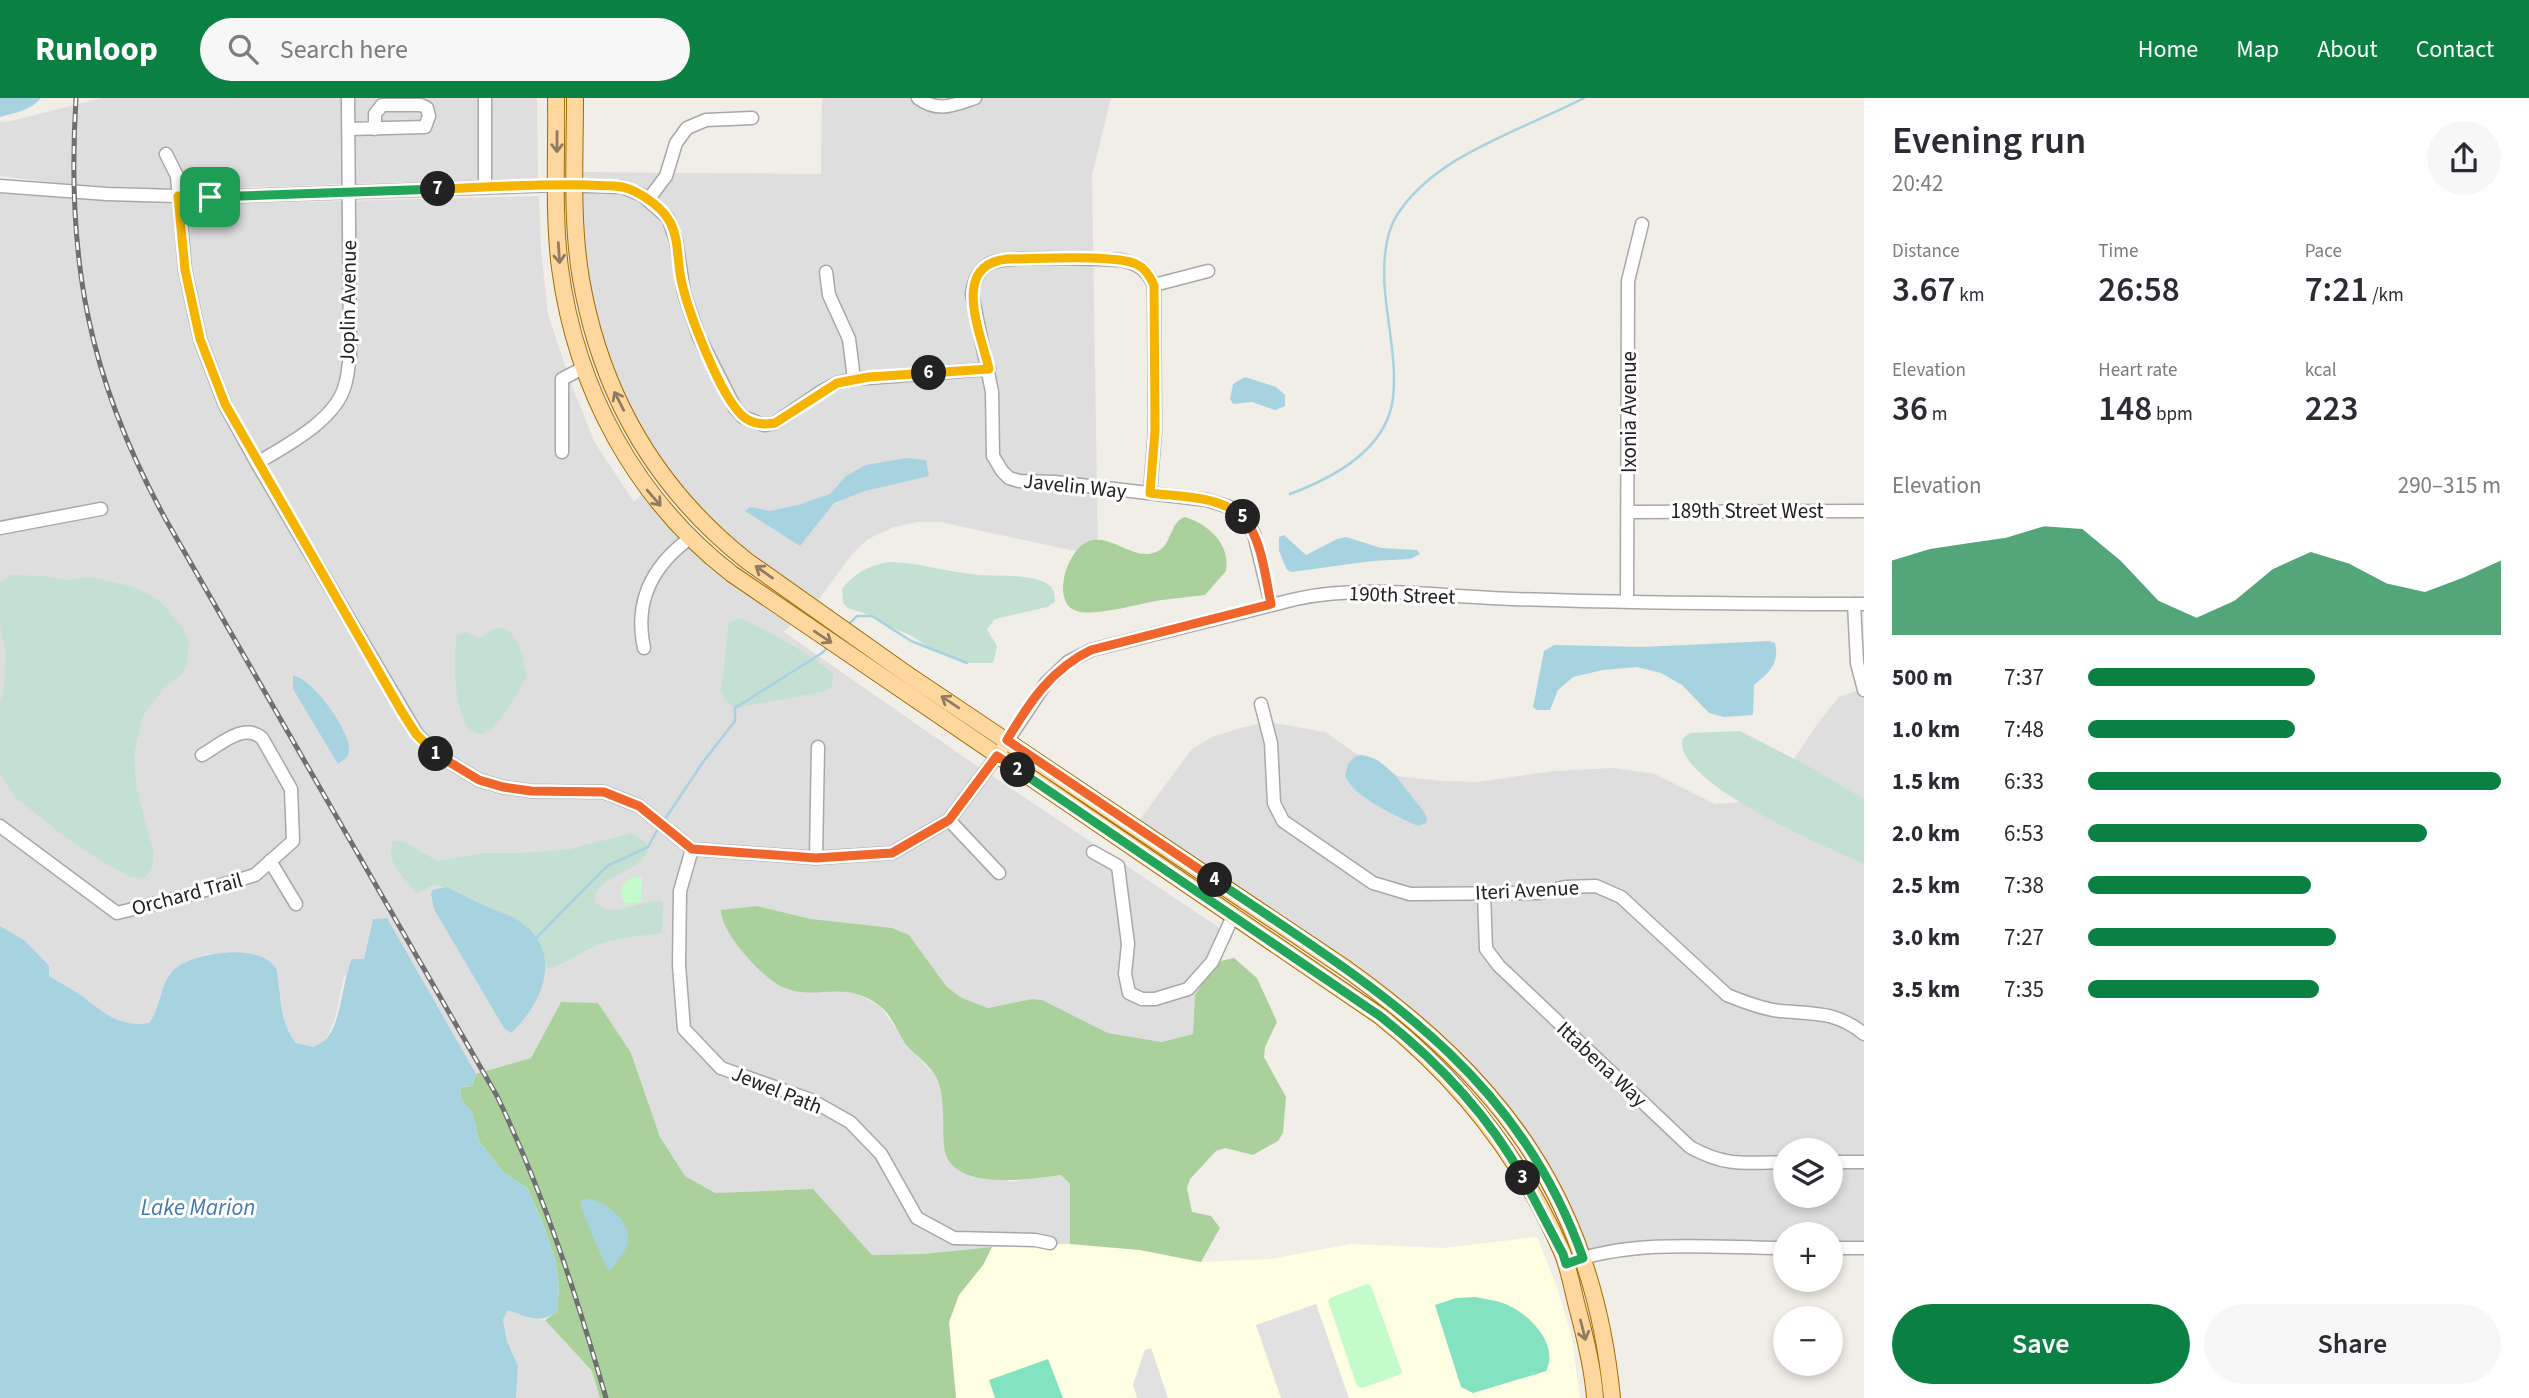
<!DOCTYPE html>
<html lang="en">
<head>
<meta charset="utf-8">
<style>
	:root { --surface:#fff; --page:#f7f7f7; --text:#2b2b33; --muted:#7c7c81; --accent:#0b8043 }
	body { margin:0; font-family:"Source Sans 3",sans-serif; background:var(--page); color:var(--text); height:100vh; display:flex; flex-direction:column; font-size:26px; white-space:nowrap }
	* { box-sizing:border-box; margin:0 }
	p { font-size:23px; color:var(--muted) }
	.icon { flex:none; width:38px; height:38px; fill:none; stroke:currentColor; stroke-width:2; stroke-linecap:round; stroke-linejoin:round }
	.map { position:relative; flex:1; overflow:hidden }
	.drawer { display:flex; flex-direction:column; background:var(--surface); width:665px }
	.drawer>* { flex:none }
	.tools { position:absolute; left:1773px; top:1040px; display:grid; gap:14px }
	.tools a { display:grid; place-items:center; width:70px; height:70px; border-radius:50%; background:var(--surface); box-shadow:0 4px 10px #0003; font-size:35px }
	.pin { position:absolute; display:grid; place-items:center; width:60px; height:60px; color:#fff; margin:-30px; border-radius:14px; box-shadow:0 4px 10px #0006 }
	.km { position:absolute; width:35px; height:35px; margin:-18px; border-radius:50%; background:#222; color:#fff; font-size:19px; line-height:35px; text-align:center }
	.round { display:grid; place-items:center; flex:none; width:74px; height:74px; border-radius:37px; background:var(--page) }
	.headline { display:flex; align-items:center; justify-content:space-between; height:119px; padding:0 28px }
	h1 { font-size:38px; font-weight:600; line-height:52px }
	.stats { display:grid; grid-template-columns:repeat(3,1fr); gap:10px; height:119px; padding:7px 28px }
	.stats div { display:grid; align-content:center }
	.stats b { font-size:35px; font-weight:600 }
	.stats small { font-size:19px; font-weight:400 }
	.stats p { font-size:19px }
	.chart { height:196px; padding:14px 28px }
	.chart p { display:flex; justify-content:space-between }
	.chart svg { width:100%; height:126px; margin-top:7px; fill:var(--accent); opacity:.7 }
	.action { display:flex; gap:14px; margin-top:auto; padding:14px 28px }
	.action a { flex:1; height:80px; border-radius:42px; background:var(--accent); color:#fff; font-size:28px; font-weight:600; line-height:80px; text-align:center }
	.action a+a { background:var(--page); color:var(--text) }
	ul { padding:0 28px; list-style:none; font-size:23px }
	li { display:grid; grid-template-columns:112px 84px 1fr; align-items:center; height:52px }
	li i { height:18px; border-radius:9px; background:var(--accent) }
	header { display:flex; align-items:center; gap:42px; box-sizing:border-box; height:98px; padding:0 35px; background:var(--accent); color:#fff }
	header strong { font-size:33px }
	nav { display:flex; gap:38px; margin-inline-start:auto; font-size:24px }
	.search { width:490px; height:63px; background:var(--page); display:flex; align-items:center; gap:18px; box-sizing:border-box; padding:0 24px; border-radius:38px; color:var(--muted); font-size:26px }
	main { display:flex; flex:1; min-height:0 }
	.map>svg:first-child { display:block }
	.residential { fill:#dfdede; fill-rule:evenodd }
	.education { fill:#feffe2 }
	.forest { fill:#aad19b }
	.wetland { fill:#c3e0d3 }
	.park { fill:#c4fbca }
	.pitch { fill:#83e2bf }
	.parking { fill:#e1e1e1 }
	.water { fill:#a7d2e0 }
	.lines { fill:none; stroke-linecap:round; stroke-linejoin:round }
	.stream { stroke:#a7d2e0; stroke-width:2.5 }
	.minor-casing { stroke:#a8a8a8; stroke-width:15 }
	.major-casing { stroke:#9d6c00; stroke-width:18 }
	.minor { stroke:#fff; stroke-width:12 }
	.major { stroke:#fed79f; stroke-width:16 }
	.rail-casing { stroke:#6f6f6f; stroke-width:5 }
	.rail { stroke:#fff; stroke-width:2.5; stroke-dasharray:8; stroke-linecap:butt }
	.oneway { stroke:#907c60 }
	.split-1-casing { stroke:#fff; stroke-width:14 }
	.split-2-casing { stroke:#fff; stroke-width:14 }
	.split-3-casing { stroke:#fff; stroke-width:14 }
	.split-4-casing { stroke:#fff; stroke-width:14 }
	.split-5-casing { stroke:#fff; stroke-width:14 }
	.split-6-casing { stroke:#fff; stroke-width:14 }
	.split-7-casing { stroke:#fff; stroke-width:14 }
	.split-8-casing { stroke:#fff; stroke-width:14 }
	.split-1 { stroke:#f5b400; stroke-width:9 }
	.split-2 { stroke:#f0652b; stroke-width:9 }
	.split-3 { stroke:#22a559; stroke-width:9 }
	.split-4 { stroke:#22a559; stroke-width:9 }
	.split-5 { stroke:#f0652b; stroke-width:9 }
	.split-6 { stroke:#f5b400; stroke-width:9 }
	.split-7 { stroke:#f5b400; stroke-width:9 }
	.split-8 { stroke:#22a559; stroke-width:9 }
	.labels { text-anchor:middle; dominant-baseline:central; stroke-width:6; stroke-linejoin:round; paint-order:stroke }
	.street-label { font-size:21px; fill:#212121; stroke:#fff }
	.water-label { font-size:23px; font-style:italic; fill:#4678ac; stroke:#fff }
</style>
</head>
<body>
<header>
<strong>Runloop</strong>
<div class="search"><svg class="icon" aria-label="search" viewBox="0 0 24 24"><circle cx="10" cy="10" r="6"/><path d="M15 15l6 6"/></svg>Search here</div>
<nav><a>Home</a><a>Map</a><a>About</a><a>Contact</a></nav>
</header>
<main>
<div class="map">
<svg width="1864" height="1300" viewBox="0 0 1864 1300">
	<rect width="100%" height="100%" fill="#f1eee7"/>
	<!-- residential -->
	<g class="residential">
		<path d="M102,0H537L538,80L163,92L58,85L0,78V24L11,23Z"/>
		<path d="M822,0H1111L1092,77L1098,458L940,424H917L894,429L868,441L853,455L813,509L747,463L658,369L592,230L576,74L821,76Z"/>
		<path d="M0,96L190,107L539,98L541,152L548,216L572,288L595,345L634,404L647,392L690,440L796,521L784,534L958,655L1233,839L1195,897L1193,936L1163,944L1108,935L1041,902L1032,901L987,910L962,900L947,889L909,837L811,821L757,808L749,861L788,892H836L855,895L881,909L908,949L935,977L941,995L1009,1084L1061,1077L1070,1086V1146L992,1149L923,1156L872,1157L813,1091L715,1095L685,1078L660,1039L631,955L561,904L531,960L476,976L386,820L373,821L364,861L344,879L335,920L327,940L314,949L296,945L285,931L281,904L267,861L251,856L230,854L207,856L187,863L170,874L161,895L157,915L149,925L135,928L121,924L104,915L49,878V866L24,842L0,828Z"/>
		<path d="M1864,590V1150H1831L1830,1136H1785V1150H1665L1583,1160L1558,1101L1448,952L1135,728L1192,651L1212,639L1240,630L1269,624L1325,634L1355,655L1398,678L1442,683L1477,684L1554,673L1613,670L1655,676L1715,706L1741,704L1794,661L1818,625L1839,599ZM1785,1052H1830V1097H1785Z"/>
		<path d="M508,1212L526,1220L545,1222L592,1273L600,1300H516L518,1268L507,1243L503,1222Z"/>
	</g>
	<!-- education -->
	<path class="education" d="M1537,1139L1559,1195L1572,1240L1580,1300H956L949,1224L959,1197L983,1167L992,1149L1070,1146L1140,1152L1201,1164L1272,1161L1350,1146L1444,1150Z"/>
	<!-- forest -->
	<g class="forest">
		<path d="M1185,419C1208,426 1231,446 1226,473L1205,497C1190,499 1176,500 1162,502C1141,505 1095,519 1077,513C1049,505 1068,444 1094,442C1116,439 1138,466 1160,452C1172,444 1171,423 1185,419Z"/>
		<path d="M757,808L811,821L892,830L909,837L947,889L962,900L988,910L1032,901L1042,902L1108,935L1162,944L1193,936L1195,897L1216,864L1234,860L1257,880L1277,924L1265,949L1264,959L1286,999L1283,1035L1278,1043L1253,1057L1225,1050L1216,1053L1190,1081L1187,1090L1192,1114L1211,1118L1220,1130L1201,1164L1140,1152L1070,1146V1086L1061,1077C1031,1081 948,1095 944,1048C942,1026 946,1000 936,979C930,967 916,958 907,948C898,936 892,917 880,908C845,881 819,902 787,891C766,885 720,834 721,812Z"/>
		<path d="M561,904L598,905L631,955L660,1039L685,1078L715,1095L813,1091L872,1157L923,1156L992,1149L983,1167L959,1197L949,1224L956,1300H600L592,1273L545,1222L557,1214L559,1188L555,1161L542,1123L527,1090L503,1074L479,1043L472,1014L461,1002L460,989L472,988L476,976L531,960Z"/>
	</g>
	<!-- wetland -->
	<g class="wetland">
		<path d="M889,464C917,464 943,473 970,476C994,479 1025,475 1046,485C1054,489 1055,496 1055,504L1047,509L995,521L987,531L997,548L993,565H967L930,550L912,538L884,526L872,518L848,510L843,505L842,491C856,474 868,468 889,464Z"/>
		<path d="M11,477L43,478L65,482L91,479L134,489L160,503L184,531L189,546L187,566L183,575L163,591L143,618L134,654L136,689L154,756L151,772L145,780L131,779L102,764L65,739L15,699L0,676V606L4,588L6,557L0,526V484Z"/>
		<path d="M741,520C772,535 805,553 833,575L832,589L822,594L735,610L725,602L721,593L729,524Z"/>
		<path d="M503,530C520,537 522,560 527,577C521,589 495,637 481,636C452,636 453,557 457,537L466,534L479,540L494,531Z"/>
		<path d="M1740,633L1810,669L1864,701V766C1831,751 1669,683 1683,640L1690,635Z"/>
		<path d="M633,735L646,745L647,755C634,777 598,776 594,803C613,823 639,801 663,803L662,835C640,838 617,840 597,847C579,854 567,867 547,870L543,855L489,810L458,794L435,786L418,795C405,782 384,763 393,743C410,742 423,757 439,763L482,755H520L566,752Z"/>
	</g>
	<!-- park -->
	<g class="park">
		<path d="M639,778L642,780L641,802L638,805H624C617,790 624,781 639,778Z"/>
		<path d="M1367,1186L1371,1188L1402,1274L1399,1277L1362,1290L1357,1288L1328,1203L1330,1200Z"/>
	</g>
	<!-- pitch -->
	<g class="pitch">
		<path d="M1475,1199C1484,1201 1494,1202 1503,1205C1528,1214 1560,1246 1546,1273L1473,1295L1461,1289L1435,1207L1456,1200Z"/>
		<path d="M1048,1261L1063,1300H995L989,1282Z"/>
	</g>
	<!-- parking -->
	<g class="parking">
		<path d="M1316,1206L1349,1300H1281L1256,1227Z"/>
		<path d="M1151,1250L1168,1300H1137L1133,1286L1145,1252Z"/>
	</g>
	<!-- water -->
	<g class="water">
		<path d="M0,0H41C32,12 14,15 0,19Z"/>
		<path d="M1245,279L1276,289L1285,297V308L1275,312L1252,304L1233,306L1230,301L1233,286Z"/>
		<path d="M907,360L926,362L929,378L865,393L834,405L800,448L745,413L750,409L770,413L798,407L830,396L846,378L866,367Z"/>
		<path d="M1284,437L1306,457L1337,441L1346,439L1381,450L1417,452L1420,456L1410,461L1372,463L1292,474L1287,472L1279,453V439Z"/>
		<path d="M1769,543L1775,545C1780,565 1769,575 1754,587L1753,617L1724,619L1709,615L1682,587L1661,575L1637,569L1603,572L1573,579L1558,592L1550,612H1537L1533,609L1544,553L1554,547L1643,549Z"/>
		<path d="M293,578C311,578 353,636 349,654C348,660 343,662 338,666L293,591Z"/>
		<path d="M1362,657C1390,661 1405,693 1423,712L1427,720L1426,725L1418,728C1396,718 1355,700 1345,678L1348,666L1356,658Z"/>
		<path d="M446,789C461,795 475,804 490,810C498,814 508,816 516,821C565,851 545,903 511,935L504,930L434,811L431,796L433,792Z"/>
		<path d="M387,820L476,976L472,988L460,989L461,1002L472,1014L479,1043L503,1074L527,1090L542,1123L555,1161L559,1188L557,1214C540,1226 527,1220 508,1212L503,1222L507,1243L518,1268L516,1300H0V828L24,842L49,867V878C60,885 72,891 83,899C104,915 121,930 149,925C161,910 159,891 170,876C185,854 259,844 275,869C278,874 278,883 279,890C282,912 282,927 296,945L314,949C318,946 325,943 328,939C342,919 342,884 352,861H364L373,821Z"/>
		<path d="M583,1101C600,1098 633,1123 628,1143C626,1154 618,1163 611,1172H608C598,1150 588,1129 580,1106Z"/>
	</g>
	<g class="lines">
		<!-- stream -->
		<g class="stream">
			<path d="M1290,396C1333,380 1387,351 1393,300C1397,265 1388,228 1385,194C1383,169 1383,139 1397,117C1436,56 1523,32 1584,0"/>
			<path d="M849,526L857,518H872L911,543L967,565"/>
			<path d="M663,724L703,664L735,623V610L822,555L828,549"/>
			<path d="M536,840L607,768L648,749L659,729"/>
		</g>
		<defs>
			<g id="minor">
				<path d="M485,0V89"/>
				<path d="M918,0C938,15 954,7 975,0"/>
				<path d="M349,31L425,29L429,18L427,10L421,7H382L375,16V31"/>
				<path d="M166,56L177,78L185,172L200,241L225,307L257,365L417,636L436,656L479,682L503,689L531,693L604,694L639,708L692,751L816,760L892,755L949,722L997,658L1046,585L1068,564L1091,552L1296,501C1367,486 1441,499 1513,501C1630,505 1747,506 1864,506"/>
				<path d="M0,88L107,96L210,99L557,87L622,89L642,97L668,120L676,142L684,195L699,239L735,310L743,319L764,327L775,325L822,293L837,285L854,281L989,271"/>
				<path d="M648,102L666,78L676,45L687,30L706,22L752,20"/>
				<path d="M826,174L829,197L849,241L854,281"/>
				<path d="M1154,187L1208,173"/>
				<path d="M562,354V281L583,270"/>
				<path d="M257,365C287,347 336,322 345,287C348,278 348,268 350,259L348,0"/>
				<path d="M1150,395L1155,333L1154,187C1146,171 1138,166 1121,162C1097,161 1008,157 991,165C978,171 974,183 972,196L992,294L993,358L1002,373L1009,380L1019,383L1055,384L1207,402L1232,410L1244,420L1254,436L1271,506"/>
				<path d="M1629,414L1864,413"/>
				<path d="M0,430L101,411"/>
				<path d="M1627,503L1628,183L1642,126"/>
				<path d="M1854,506L1857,565L1864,592"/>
				<path d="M644,550C634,503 652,468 690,440"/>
				<path d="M1261,606L1271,645L1274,705L1283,723L1373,785L1410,796L1540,795L1565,789L1596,788L1621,799L1727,897C1744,904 1762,911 1780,913C1814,916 1836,913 1864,936"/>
				<path d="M949,722L999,775"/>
				<path d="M0,728L117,815L182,799L255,777L293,743L291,691L262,640C243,624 220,647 202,657"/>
				<path d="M692,751L680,793L679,867L684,931L721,970L811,1002L850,1024L881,1056L917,1120L954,1140L1035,1142L1050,1145"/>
				<path d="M1093,754L1118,768L1128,846L1125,876L1129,895L1142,901H1155L1188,891L1212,864L1233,818"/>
				<path d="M816,760L818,649"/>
				<path d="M270,763L296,806"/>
				<path d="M1484,796L1486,851L1499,868L1690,1049C1726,1069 1745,1065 1785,1064"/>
				<path d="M1830,1064H1864"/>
				<path d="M1830,1150H1864"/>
				<path d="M1577,1162C1642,1141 1717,1150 1785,1150"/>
			</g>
			<g id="major">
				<path d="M556,0C557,56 553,114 560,170C576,291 635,401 732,476L1380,918C1460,982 1521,1059 1562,1154C1570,1173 1573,1195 1579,1216C1586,1243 1593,1271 1595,1300"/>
				<path d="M575,0C575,60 571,122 581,181C601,296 656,391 747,463L911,579L1345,870C1503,983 1593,1102 1612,1300"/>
			</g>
		</defs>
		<!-- minor casing -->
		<use href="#minor" class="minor-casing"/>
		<!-- major casing -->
		<use href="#major" class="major-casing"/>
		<!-- minor -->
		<use href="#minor" class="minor"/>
		<!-- major -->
		<use href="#major" class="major"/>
		<defs>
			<path id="rail" d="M76,0C66,161 88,280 166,422L497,998C544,1096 576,1196 606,1300"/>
		</defs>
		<!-- rail casing -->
		<use href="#rail" class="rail-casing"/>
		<!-- rail -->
		<use href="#rail" class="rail"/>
	</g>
	<!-- one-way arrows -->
	<defs><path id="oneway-shaft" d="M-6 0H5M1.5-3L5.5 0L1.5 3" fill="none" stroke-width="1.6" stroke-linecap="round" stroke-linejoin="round" transform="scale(1.75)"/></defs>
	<g class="oneway">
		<use href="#oneway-shaft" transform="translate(557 44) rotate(90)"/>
		<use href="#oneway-shaft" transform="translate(559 155) rotate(86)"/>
		<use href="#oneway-shaft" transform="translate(619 303) rotate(-117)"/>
		<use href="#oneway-shaft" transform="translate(654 400) rotate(49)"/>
		<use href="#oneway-shaft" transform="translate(764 474) rotate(-145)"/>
		<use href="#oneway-shaft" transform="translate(823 539) rotate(34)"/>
		<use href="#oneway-shaft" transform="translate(950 604) rotate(-146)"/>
		<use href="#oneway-shaft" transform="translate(1583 1232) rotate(76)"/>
	</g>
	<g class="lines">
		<defs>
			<path id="split-1" d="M210,99L178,98L185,172L200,241L225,306L402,614L416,636L436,656"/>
			<path id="split-2" d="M436,656L479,682L503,689L531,693L604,694L639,708L692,751L816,760L892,755L949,722L997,658L1018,672"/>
			<path id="split-3" d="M1018,672L1380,918C1437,963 1488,1016 1523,1080"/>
			<path id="split-4" d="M1215,782C1373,889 1515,970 1583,1160L1566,1166L1563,1156L1523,1080"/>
			<path id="split-5" d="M1215,782L1007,642C1029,605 1051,571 1091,552L1271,506C1265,478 1262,441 1243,419"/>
			<path id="split-6" d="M929,275L989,271C981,235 949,166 1008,161C1036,161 1114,156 1136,166C1145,170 1150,178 1154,187L1155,333L1150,395C1181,399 1218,397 1243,419"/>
			<path id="split-7" d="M438,91C488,89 537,86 587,87C602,88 620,86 634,93C647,99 663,111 670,124C679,141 677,162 681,181C687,211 721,302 745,320C754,326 764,327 775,325L837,285L869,279L929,275"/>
			<path id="split-8" d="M210,99L438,91"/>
		</defs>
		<!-- split-1 casing -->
		<use href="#split-1" class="split-1-casing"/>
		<!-- split-2 casing -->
		<use href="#split-2" class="split-2-casing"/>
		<!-- split-3 casing -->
		<use href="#split-3" class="split-3-casing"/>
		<!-- split-4 casing -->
		<use href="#split-4" class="split-4-casing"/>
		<!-- split-5 casing -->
		<use href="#split-5" class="split-5-casing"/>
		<!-- split-6 casing -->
		<use href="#split-6" class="split-6-casing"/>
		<!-- split-7 casing -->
		<use href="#split-7" class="split-7-casing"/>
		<!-- split-8 casing -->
		<use href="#split-8" class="split-8-casing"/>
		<!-- split-1 -->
		<use href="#split-1" class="split-1"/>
		<!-- split-2 -->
		<use href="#split-2" class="split-2"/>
		<!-- split-3 -->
		<use href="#split-3" class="split-3"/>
		<!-- split-4 -->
		<use href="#split-4" class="split-4"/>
		<!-- split-5 -->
		<use href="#split-5" class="split-5"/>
		<!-- split-6 -->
		<use href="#split-6" class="split-6"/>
		<!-- split-7 -->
		<use href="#split-7" class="split-7"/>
		<!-- split-8 -->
		<use href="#split-8" class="split-8"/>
	</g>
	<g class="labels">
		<!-- street labels -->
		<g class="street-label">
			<text transform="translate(348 204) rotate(-89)">Joplin Avenue</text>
			<text transform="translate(1629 314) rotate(-90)">Ixonia Avenue</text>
			<text transform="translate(1075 388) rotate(6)">Javelin Way</text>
			<text x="1747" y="413">189th Street West</text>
			<text transform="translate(1402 497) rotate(2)">190th Street</text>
			<text transform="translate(1527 792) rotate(-3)">Iteri Avenue</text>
			<text transform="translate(187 796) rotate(-15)">Orchard Trail</text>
			<text transform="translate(1602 966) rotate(43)">Ittabena Way</text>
			<text transform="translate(777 992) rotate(22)">Jewel Path</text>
		</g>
		<!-- water labels -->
		<g class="water-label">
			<text x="198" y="1109">Lake Marion</text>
		</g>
	</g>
</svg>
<div class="tools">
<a><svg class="icon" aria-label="layers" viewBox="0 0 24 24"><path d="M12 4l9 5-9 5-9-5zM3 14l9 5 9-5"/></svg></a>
<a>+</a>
<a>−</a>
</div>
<div class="pin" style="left:210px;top:99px;background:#1e9e55"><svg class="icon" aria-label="arrive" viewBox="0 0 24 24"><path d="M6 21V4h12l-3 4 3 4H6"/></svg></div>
<b class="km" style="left:436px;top:656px">1</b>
<b class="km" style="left:1018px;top:672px">2</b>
<b class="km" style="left:1523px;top:1080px">3</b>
<b class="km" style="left:1215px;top:782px">4</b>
<b class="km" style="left:1243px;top:419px">5</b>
<b class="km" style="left:929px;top:275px">6</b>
<b class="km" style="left:438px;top:91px">7</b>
</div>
<section class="drawer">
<div class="headline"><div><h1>Evening run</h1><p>20:42</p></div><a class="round"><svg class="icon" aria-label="share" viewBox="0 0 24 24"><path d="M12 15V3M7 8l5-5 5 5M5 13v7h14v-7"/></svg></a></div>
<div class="stats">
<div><p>Distance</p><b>3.67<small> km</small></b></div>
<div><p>Time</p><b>26:58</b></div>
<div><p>Pace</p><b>7:21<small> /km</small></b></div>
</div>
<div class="stats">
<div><p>Elevation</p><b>36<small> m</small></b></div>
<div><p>Heart rate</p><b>148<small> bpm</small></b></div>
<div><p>kcal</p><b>223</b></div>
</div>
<div class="chart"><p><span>Elevation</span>290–315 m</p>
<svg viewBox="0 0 160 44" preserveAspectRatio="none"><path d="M0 44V18L10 14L20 12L30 10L40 6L50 7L60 18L70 32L80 38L90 32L100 21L110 15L120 19L130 26L140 29L150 24L160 18V44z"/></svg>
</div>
<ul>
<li><b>500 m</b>7:37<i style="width:55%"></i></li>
<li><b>1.0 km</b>7:48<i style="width:50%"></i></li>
<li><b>1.5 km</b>6:33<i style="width:100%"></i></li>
<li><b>2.0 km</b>6:53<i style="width:82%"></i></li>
<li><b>2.5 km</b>7:38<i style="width:54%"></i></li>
<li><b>3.0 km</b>7:27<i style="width:60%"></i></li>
<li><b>3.5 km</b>7:35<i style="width:56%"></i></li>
</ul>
<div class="action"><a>Save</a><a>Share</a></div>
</section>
</main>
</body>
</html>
